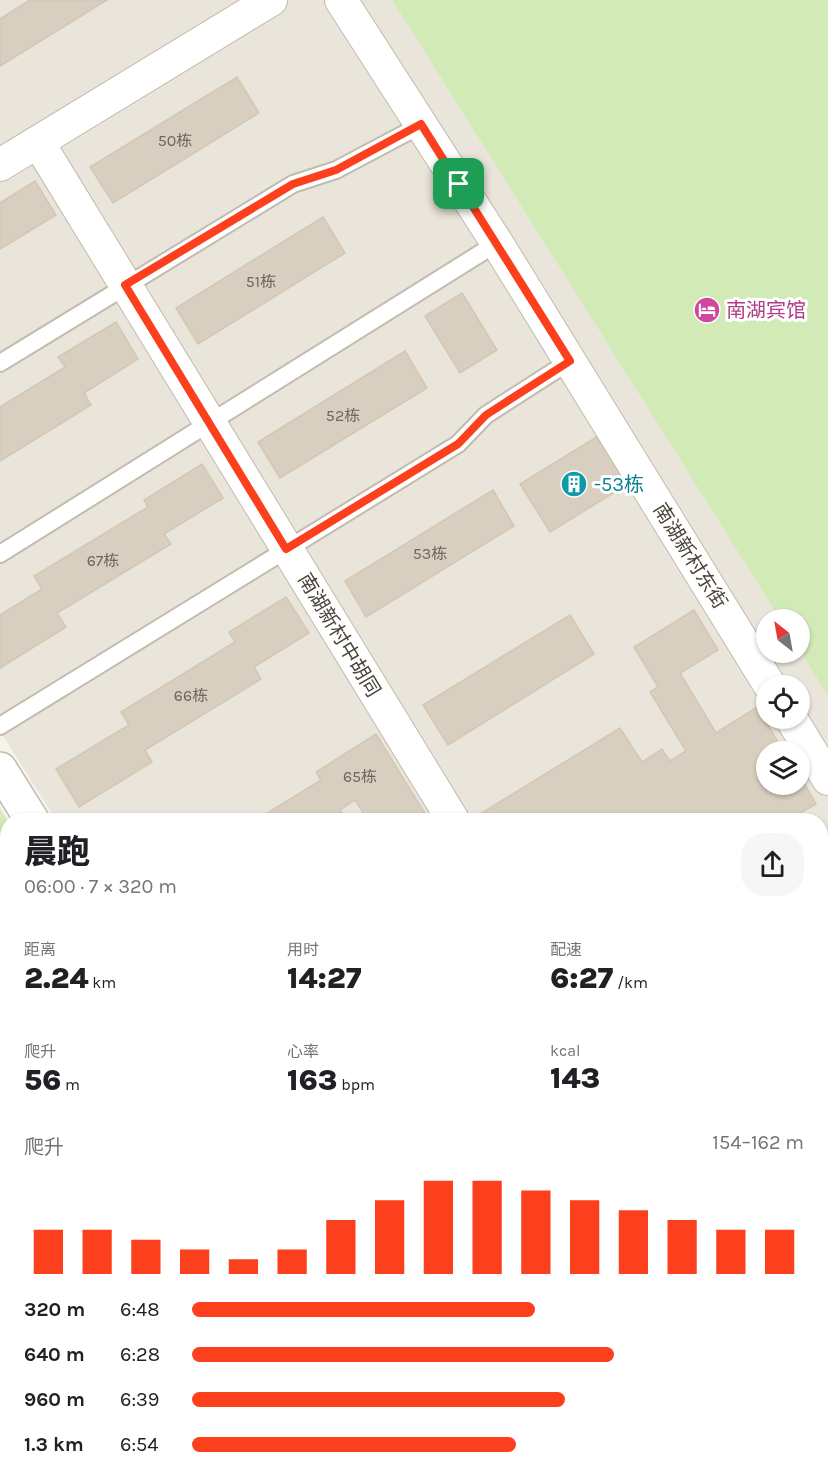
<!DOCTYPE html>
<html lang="zh">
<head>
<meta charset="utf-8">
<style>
	:root { --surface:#fff; --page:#f6f6f6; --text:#202124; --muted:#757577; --accent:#fc3f1d }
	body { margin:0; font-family:Karla,"Noto Sans SC",sans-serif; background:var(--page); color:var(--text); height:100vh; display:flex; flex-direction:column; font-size:22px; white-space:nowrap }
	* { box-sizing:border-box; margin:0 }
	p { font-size:20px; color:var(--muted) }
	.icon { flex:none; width:33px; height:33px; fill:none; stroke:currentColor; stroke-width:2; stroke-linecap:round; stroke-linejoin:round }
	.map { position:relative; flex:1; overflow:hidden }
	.details { position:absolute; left:0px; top:813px; width:828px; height:666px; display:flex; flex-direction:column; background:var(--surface); border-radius:24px 24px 0 0; box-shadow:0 2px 4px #0004 }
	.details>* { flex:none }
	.needle { width:39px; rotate:329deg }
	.tools { position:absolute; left:756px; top:609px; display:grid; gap:12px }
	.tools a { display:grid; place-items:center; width:54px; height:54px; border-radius:50%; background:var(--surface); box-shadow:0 2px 4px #0004; font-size:30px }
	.pin { position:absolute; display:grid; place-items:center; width:51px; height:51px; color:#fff; margin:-26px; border-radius:12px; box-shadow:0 3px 9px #0006 }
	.round { display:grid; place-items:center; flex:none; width:63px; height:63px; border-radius:24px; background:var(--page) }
	.overview { display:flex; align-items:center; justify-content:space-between; height:102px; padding:0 24px }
	h1 { font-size:33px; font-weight:800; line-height:45px }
	.stats { display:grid; grid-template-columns:repeat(3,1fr); gap:9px; height:102px; padding:6px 24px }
	.stats div { display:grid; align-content:center }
	.stats b { font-size:30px; font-weight:800 }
	.stats small { font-size:16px; font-weight:400 }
	.stats p { font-size:16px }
	.chart { height:168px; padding:12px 24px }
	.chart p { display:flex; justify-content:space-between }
	.chart svg { width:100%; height:108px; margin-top:6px; stroke:var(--accent); stroke-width:6 }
	ul { padding:0 24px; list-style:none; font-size:20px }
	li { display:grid; grid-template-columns:96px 72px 1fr; align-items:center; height:45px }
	li i { height:15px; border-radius:8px; background:var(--accent) }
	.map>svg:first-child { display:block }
	.residential { fill:#eae5da; fill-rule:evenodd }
	.green { fill:#d2eab5 }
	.building { fill:#d8cfc1; stroke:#d3c7b4; stroke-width:1.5 }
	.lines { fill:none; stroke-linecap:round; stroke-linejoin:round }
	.service-casing { stroke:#c2bbae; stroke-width:20 }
	.minor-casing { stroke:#c2bbae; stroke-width:34 }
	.tertiary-casing { stroke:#c2bbae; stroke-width:36 }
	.service { stroke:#fff; stroke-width:16 }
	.minor { stroke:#fff; stroke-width:32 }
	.tertiary { stroke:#fff; stroke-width:33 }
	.route-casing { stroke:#fff; stroke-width:12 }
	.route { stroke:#fc3f1d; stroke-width:8 }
	.labels { text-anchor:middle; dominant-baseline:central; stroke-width:6; stroke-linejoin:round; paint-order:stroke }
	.number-label { font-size:16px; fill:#6e675b }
	.hotel-label { font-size:20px; fill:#b23c85; stroke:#fff; text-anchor:start }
	.culture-label { font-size:20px; fill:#0d838f; stroke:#fff; text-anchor:start }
	.street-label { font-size:20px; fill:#4b4439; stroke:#fff }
</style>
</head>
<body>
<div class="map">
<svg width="828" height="1479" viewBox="0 0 828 1479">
	<rect width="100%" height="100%" fill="#f6f3ec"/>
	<!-- residential -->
	<g class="residential">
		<path d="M0,0H392L780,619L766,620V652L800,651L828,696V1479H465L460,1472H820V820H56L0,731ZM766,686H800V718H766ZM766,752H800V784H766Z"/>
		<path d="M0,1245L8,1257V1472H136L141,1479H0Z"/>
	</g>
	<!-- green -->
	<g class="green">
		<path d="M392,0H828V696L800,651V620L780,619Z"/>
		<path d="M0,809L8,821L7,991L0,979Z"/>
		<path d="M351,1472H418L422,1479H358Z"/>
	</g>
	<!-- building -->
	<g class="building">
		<path d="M30,0H107L0,66V19Z"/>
		<path d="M237,77L259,113L113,203L90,167Z"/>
		<path d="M35,181L56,215L0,249V203Z"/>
		<path d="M323,217L345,253L198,344L176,308Z"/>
		<path d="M462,293L497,350L460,373L425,316Z"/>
		<path d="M116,322L138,359L84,393L91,405L0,461V407L65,367L58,357Z"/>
		<path d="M405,351L427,388L280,478L258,442Z"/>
		<path d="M598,436L628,484L550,532L520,484Z"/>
		<path d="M202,464L223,498L164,534L171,544L57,613L66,627L0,668V615L42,589L34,576L148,507L144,500Z"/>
		<path d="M493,490L514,526L366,617L345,581Z"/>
		<path d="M286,597L309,633L254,667L261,679L145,750L152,762L79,807L56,769L129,725L121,712L235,642L229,632Z"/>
		<path d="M694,610L718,650L680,673L716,733L757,707L784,752H766V784H800V776L816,804L789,820H484L480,814L620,728L642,762L662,749L670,761L686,751L650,692L658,687L634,647Z"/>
		<path d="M570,615L594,654L448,745L423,705Z"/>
		<path d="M376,734L429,820H368L355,800L340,810L346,819L344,820H256L321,780L316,772Z"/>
		<path d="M828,838V899L820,903V843Z"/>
		<path d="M828,1059V1110L820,1115V1064Z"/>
		<path d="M828,1262V1319L820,1324V1267Z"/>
		<path d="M0,1280L8,1292V1445L0,1433Z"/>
		<path d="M826,1440L828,1444V1479H762L774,1472H820V1443Z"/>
		<path d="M24,1472H78L66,1479H28Z"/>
		<path d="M507,1472H598L586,1479H502L500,1476Z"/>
	</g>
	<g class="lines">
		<defs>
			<g id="service">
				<path d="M0,363L293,184L336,170L421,125"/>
				<path d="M0,554L497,243"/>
				<path d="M0,726L458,444L486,415L570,361"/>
				<path d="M820,1023L828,1014"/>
				<path d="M0,1197L8,1209"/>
				<path d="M820,1208L828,1204"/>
				<path d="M171,1472L176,1479"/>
				<path d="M234,1479L247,1472"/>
				<path d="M703,1479L715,1472"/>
			</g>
			<g id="minor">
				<path d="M341,0L497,243L770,686"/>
				<path d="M38,142L453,820"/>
				<path d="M0,165L271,0"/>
				<path d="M791,718L828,779"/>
				<path d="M820,1412L828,1425"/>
			</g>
			<g id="tertiary">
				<path d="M0,769L32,820"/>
				<path d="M0,1019L8,1031"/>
				<path d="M318,1472L325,1479"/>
				<path d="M437,1472L441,1479"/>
			</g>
		</defs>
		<!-- service casing -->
		<use href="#service" class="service-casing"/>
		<!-- minor casing -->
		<use href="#minor" class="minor-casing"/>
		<!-- tertiary casing -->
		<use href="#tertiary" class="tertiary-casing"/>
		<!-- service -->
		<use href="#service" class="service"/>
		<!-- minor -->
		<use href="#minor" class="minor"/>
		<!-- tertiary -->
		<use href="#tertiary" class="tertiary"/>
	</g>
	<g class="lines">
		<defs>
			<path id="route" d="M421,124L570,361L486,415L458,444L286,549L125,285L293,184L336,170Z"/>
		</defs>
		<!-- route casing -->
		<use href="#route" class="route-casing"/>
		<!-- route -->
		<use href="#route" class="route"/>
	</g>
	<!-- icons -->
	<defs>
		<symbol id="hotel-disc" viewBox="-11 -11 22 22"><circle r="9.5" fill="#d1479c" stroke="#fff"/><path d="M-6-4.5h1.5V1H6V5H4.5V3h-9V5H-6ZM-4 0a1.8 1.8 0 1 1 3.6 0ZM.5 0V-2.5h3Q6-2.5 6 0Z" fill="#fff"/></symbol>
		<symbol id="building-disc" viewBox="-11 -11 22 22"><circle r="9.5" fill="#0f9aa8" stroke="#fff"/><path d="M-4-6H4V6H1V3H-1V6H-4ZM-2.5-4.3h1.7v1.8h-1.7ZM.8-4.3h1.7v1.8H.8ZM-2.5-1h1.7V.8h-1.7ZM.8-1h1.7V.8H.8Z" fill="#fff"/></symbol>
	</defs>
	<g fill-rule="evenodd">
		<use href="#hotel-disc" x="692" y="295" width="30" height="30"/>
		<use href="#building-disc" x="559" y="469" width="30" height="30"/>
	</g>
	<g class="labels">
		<!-- number labels -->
		<g class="number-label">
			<text x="175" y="140">50栋</text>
			<text x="261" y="281">51栋</text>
			<text x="343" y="415">52栋</text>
			<text x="430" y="553">53栋</text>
			<text x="103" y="560">67栋</text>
			<text x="191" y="695">66栋</text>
			<text x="360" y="776">65栋</text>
		</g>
		<!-- hotel labels -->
		<g class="hotel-label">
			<text x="726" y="310">南湖宾馆</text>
		</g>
		<!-- culture labels -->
		<g class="culture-label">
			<text x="594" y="484">-53栋</text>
		</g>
		<!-- street labels -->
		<g class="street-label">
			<text transform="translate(690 556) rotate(58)">南湖新村东街</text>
			<text transform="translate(339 635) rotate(59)">南湖新村中胡同</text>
		</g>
	</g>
</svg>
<div class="tools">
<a><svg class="needle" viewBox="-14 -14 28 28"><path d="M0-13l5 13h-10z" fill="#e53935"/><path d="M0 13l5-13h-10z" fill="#757577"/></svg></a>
<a><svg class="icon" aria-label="locate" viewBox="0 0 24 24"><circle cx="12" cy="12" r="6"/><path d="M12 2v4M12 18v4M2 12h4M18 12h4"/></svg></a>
<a><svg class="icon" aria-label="layers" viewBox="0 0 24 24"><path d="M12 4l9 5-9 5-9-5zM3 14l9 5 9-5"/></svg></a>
</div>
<div class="pin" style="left:459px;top:184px;background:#1e9e55"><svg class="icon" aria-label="arrive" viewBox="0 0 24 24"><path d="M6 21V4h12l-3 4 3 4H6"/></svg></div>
<section class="details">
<div class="overview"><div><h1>晨跑</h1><p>06:00 · 7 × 320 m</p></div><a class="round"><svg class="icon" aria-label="share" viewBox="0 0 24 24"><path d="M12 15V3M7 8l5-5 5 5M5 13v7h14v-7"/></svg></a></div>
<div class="stats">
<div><p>距离</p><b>2.24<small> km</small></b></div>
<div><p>用时</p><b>14:27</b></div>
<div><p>配速</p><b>6:27<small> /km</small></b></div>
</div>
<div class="stats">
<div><p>爬升</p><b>56<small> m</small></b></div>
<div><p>心率</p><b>163<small> bpm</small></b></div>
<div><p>kcal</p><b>143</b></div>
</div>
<div class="chart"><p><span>爬升</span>154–162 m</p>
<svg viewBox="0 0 160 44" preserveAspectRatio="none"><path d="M5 44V26M15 44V26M25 44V30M35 44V34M45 44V38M55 44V34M65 44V22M75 44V14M85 44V6M95 44V6M105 44V10M115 44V14M125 44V18M135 44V22M145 44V26M155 44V26"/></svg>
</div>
<ul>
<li><b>320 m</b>6:48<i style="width:56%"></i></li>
<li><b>640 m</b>6:28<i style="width:69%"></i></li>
<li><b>960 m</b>6:39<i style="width:61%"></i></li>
<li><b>1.3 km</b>6:54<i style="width:53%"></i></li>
</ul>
</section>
</div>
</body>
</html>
